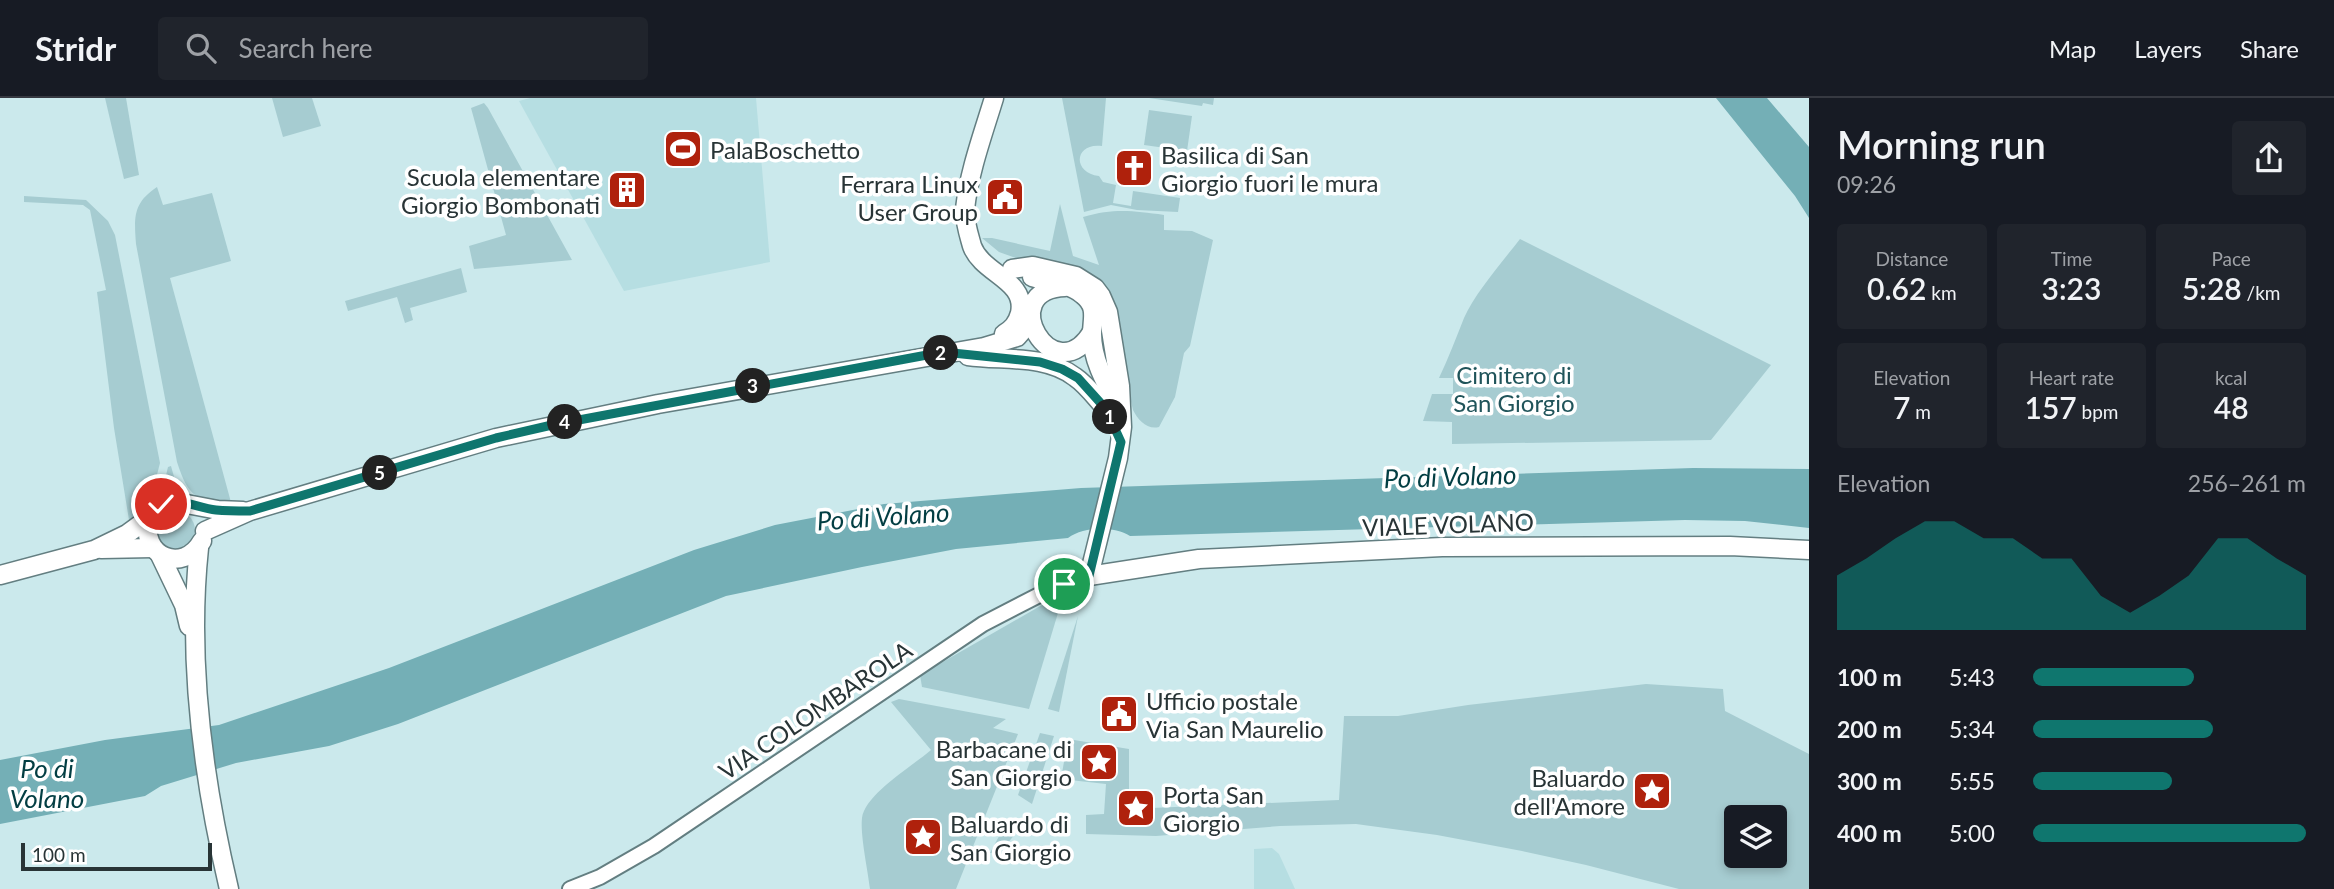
<!DOCTYPE html>
<html lang="en">
<head>
<meta charset="utf-8">
<style>
	:root { --surface:#171b24; --page:#20242c; --text:#f1f3f6; --muted:#9ea1a6; --line:#363941; --accent:#0f766e }
	body { margin:0; font-family:Lato,sans-serif; background:var(--page); color:var(--text); height:100vh; display:flex; flex-direction:column; font-size:26px; white-space:nowrap }
	* { box-sizing:border-box; margin:0 }
	p { font-size:23px; color:var(--muted) }
	.icon { flex:none; width:38px; height:38px; fill:none; stroke:currentColor; stroke-width:2; stroke-linecap:round; stroke-linejoin:round }
	.map { position:relative; flex:1; overflow:hidden }
	.drawer { display:flex; flex-direction:column; background:var(--surface); width:525px }
	.drawer>* { flex:none }
	.tools { position:absolute; left:1724px; top:707px; display:grid; gap:14px }
	.tools a { display:grid; place-items:center; width:63px; height:63px; border-radius:7px; background:var(--surface); box-shadow:0 4px 10px #0003; font-size:35px }
	.scale { position:absolute; left:21px; bottom:18px; width:191px; box-sizing:border-box; padding-left:7px; border:4px solid #283436; border-top:0; font-size:19px; line-height:24px; white-space:nowrap; color:#283436; -webkit-text-stroke:5px #fff; paint-order:stroke }
	.pin { position:absolute; display:grid; place-items:center; width:60px; height:60px; color:#fff; margin:-30px; border:4px solid #fff; border-radius:50%; box-shadow:0 2px 7px #0007 }
	.km { position:absolute; width:35px; height:35px; margin:-18px; border-radius:50%; background:#222; color:#fff; font-size:19px; line-height:35px; text-align:center }
	.round { display:grid; place-items:center; flex:none; width:74px; height:74px; border-radius:7px; background:var(--page) }
	.overview { display:flex; align-items:center; justify-content:space-between; height:119px; padding:0 28px }
	h1 { font-size:38px; font-weight:600; line-height:52px }
	.stats { display:grid; grid-template-columns:repeat(3,1fr); gap:10px; height:119px; padding:7px 28px }
	.stats div { display:grid; align-content:center; border-radius:7px; background:var(--page); text-align:center }
	.stats b { font-size:30px; font-weight:600 }
	.stats small { font-size:19px; font-weight:400 }
	.stats p { font-size:19px }
	.chart { height:196px; padding:14px 28px }
	.chart p { display:flex; justify-content:space-between }
	.chart svg { width:100%; height:126px; margin-top:7px; fill:var(--accent); opacity:.7 }
	ul { padding:0 28px; list-style:none; font-size:23px }
	li { display:grid; grid-template-columns:112px 84px 1fr; align-items:center; height:52px }
	li i { height:18px; border-radius:9px; background:var(--accent) }
	header { display:flex; align-items:center; gap:42px; box-sizing:border-box; height:98px; padding:0 35px; background:var(--surface); border-bottom:2px solid var(--line) }
	header strong { font-size:33px }
	nav { display:flex; gap:38px; margin-inline-start:auto; font-size:24px }
	.search { width:490px; height:63px; background:var(--page); display:flex; align-items:center; gap:18px; box-sizing:border-box; padding:0 24px; border-radius:7px; color:var(--muted); font-size:26px }
	main { display:flex; flex:1; min-height:0 }
	.map>svg:first-child { display:block }
	.built { fill:#b6dee2 }
	.green { fill:#a6ccd1; fill-rule:evenodd }
	.water { fill:#74afb6 }
	.lines { fill:none; stroke-linecap:round; stroke-linejoin:round }
	.minor-casing { stroke:#637e81; stroke-width:18 }
	.major-casing { stroke:#637e81; stroke-width:21 }
	.minor { stroke:#fff; stroke-width:14 }
	.major { stroke:#fff; stroke-width:18 }
	.route-casing { stroke:#fff; stroke-width:14 }
	.route { stroke:#0f766e; stroke-width:9 }
	.labels { text-anchor:middle; dominant-baseline:central; stroke-width:7; stroke-linejoin:round; paint-order:stroke }
	.poi-label { font-size:24px; fill:#283436; stroke:#fff; text-anchor:start }
	.park-label { font-size:24px; fill:#20545a; stroke:#fff }
	.street-label { font-size:24px; fill:#283436; stroke:#fff }
	.water-label { font-size:26px; font-style:italic; fill:#033e43; stroke:#fff }
</style>
</head>
<body>
<header>
<strong>Stridr</strong>
<div class="search"><svg class="icon" aria-label="search" viewBox="0 0 24 24"><circle cx="10" cy="10" r="6"/><path d="M15 15l6 6"/></svg>Search here</div>
<nav><a>Map</a><a>Layers</a><a>Share</a></nav>
</header>
<main>
<div class="map">
<svg width="1809" height="791" viewBox="0 0 1809 791">
	<rect width="100%" height="100%" fill="#cbe9ec"/>
	<!-- built -->
	<g class="built">
		<path d="M530,0H756L770,164L624,193L519,3Z"/>
		<path d="M1272,750L1279,756L1295,791H1254V751Z"/>
	</g>
	<!-- green -->
	<g class="green">
		<path d="M105,0H126L139,77L124,81Z"/>
		<path d="M272,0H312L321,28L283,39Z"/>
		<path d="M1062,0H1106L1102,48C1075,44 1071,74 1099,78L1103,84L1116,87L1113,105L1131,108L1133,93L1180,100L1178,114L1137,112L1111,107L1084,114Z"/>
		<path d="M1149,0H1214L1213,7L1203,5L1202,8Z"/>
		<path d="M484,5L488,10L572,162L474,171L469,148L506,137L471,10Z"/>
		<path d="M1149,12L1192,18L1187,53L1144,47Z"/>
		<path d="M157,89L163,107L212,95L231,163L170,180L232,408C196,401 189,401 177,364L136,146C134,119 133,105 157,89Z"/>
		<path d="M24,98L86,102L108,123L115,137L160,365L151,400L132,425L129,422L114,330L97,194L106,192L90,112L83,107L24,104Z"/>
		<path d="M1060,106L1073,158L1099,167L1083,119C1115,110 1133,113 1164,117V132L1192,133L1213,142L1190,248L1184,255L1175,299L1159,329C1147,332 1138,322 1133,312L1109,208L1024,163L999,154L982,140H992L1050,153Z"/>
		<path d="M1520,141L1771,267L1711,342L1452,346V324L1423,323L1432,296H1453V280H1439C1448,261 1456,240 1464,220C1475,195 1503,163 1520,141Z"/>
		<path d="M461,170L467,194L410,210L413,222L405,225L397,199L348,213L345,203Z"/>
		<path d="M171,368L178,393L161,398L168,369Z"/>
		<circle cx="176" cy="432" r="19"/>
		<path d="M1061,505L1029,611L922,589L920,577L1042,507Z"/>
		<path d="M1078,518L1059,614L1048,611Z"/>
		<path d="M1646,586L1723,591L1725,613L1809,656V791H1679L1586,767L1522,753L1437,737L1356,726L1280,728L1156,738L1086,736V717L1104,716L1106,686L1061,681L1068,641L1129,651V711L1339,702L1344,618H1398L1468,607ZM1774,719V758H1736V719Z"/>
		<path d="M899,601L1006,621L993,630L1018,636L956,791H870C868,773 860,737 862,720C865,696 914,667 931,652L891,604Z"/>
		<path d="M1040,635L1054,638L1032,706L1018,697Z"/>
		<path d="M1005,727L1015,736L1000,755H990Z"/>
	</g>
	<!-- water -->
	<g class="water">
		<path d="M1716,0H1767L1809,49V120L1795,98Z"/>
		<path d="M1693,370L1809,371V430L1745,423L1685,422L1130,438C1114,428 1084,428 1068,440L956,451L862,469L726,498L398,626L329,648L236,665L161,688L145,698L0,726V662L105,642L219,627L389,570L694,452L775,427L884,406L1081,390Z"/>
	</g>
	<g class="lines">
		<defs>
			<path id="minor" d="M570,791L600,779L654,748L983,526L1047,493L1089,478"/>
			<g id="major">
				<path d="M994,0C983,36 969,74 965,111C964,122 969,137 972,148C982,176 1027,182 1020,215C1017,226 1012,231 1004,236"/>
				<path d="M1012,171L1033,168L1076,178L1095,190L1101,198L1108,214L1120,288L1122,329L1118,360L1089,478"/>
				<path d="M1032,179C1047,183 1071,186 1083,197C1098,209 1092,221 1092,236C1092,262 1106,286 1118,308"/>
				<path d="M1065,189C992,192 1054,297 1092,234"/>
				<path d="M968,258C1003,263 1045,256 1075,279C1087,287 1096,300 1106,311"/>
				<path d="M149,420C139,458 183,477 202,443"/>
				<path d="M205,433L250,413L496,340L658,306L984,249L1017,239L1031,223"/>
				<path d="M199,450C187,563 203,681 229,791"/>
				<path d="M101,451L153,450"/>
				<path d="M160,457L184,507L189,528"/>
				<path d="M0,477L94,452L127,436L149,420L156,410L171,403L218,412L243,413"/>
				<path d="M1089,478L1199,461L1442,449L1730,448L1809,452"/>
			</g>
		</defs>
		<!-- minor casing -->
		<use href="#minor" class="minor-casing"/>
		<!-- major casing -->
		<use href="#major" class="major-casing"/>
		<!-- minor -->
		<use href="#minor" class="minor"/>
		<!-- major -->
		<use href="#major" class="major"/>
	</g>
	<g class="lines">
		<defs>
			<path id="route" d="M161,406C180,399 197,410 216,412C227,413 239,413 250,413L496,340L552,327L943,254L1040,264L1062,271L1078,280L1106,311L1121,344L1089,478L1064,486"/>
		</defs>
		<!-- route casing -->
		<use href="#route" class="route-casing"/>
		<!-- route -->
		<use href="#route" class="route"/>
	</g>
	<!-- icons -->
	<defs>
		<symbol id="stadium-square" viewBox="-11 -11 22 22"><rect x="-9" y="-9" width="18" height="18" rx="4" fill="#af210c" stroke="#fff"/><path d="M0-5a6.5 5 0 1 0 0 10a6.5 5 0 1 0 0-10ZM-3.5-1.8h7v3.6h-7Z" fill="#fff"/></symbol>
		<symbol id="church-square" viewBox="-11 -11 22 22"><rect x="-9" y="-9" width="18" height="18" rx="4" fill="#af210c" stroke="#fff"/><path d="M-1.2-6h2.4v3.5h3.3v2.4h-3.3V6h-2.4V-.1h-3.3v-2.4h3.3Z" fill="#fff"/></symbol>
		<symbol id="building-square" viewBox="-11 -11 22 22"><rect x="-9" y="-9" width="18" height="18" rx="4" fill="#af210c" stroke="#fff"/><path d="M-4-6H4V6H1V3H-1V6H-4ZM-2.5-4.3h1.7v1.8h-1.7ZM.8-4.3h1.7v1.8H.8ZM-2.5-1h1.7V.8h-1.7ZM.8-1h1.7V.8H.8Z" fill="#fff"/></symbol>
		<symbol id="civic-square" viewBox="-11 -11 22 22"><rect x="-9" y="-9" width="18" height="18" rx="4" fill="#af210c" stroke="#fff"/><path d="M-.6-6.5H3V-4.5H.6V-3L4-1V1h2V6H-6V1h2V-1L-.6-3ZM-1.2 2.5V6h2.4V2.5Z" fill="#fff"/></symbol>
		<symbol id="sight-square" viewBox="-11 -11 22 22"><rect x="-9" y="-9" width="18" height="18" rx="4" fill="#af210c" stroke="#fff"/><path d="M0-6L1.8-2.2L6-1.7L2.9 1.2L3.7 5.4L0 3.3L-3.7 5.4L-2.9 1.2L-6-1.7L-1.8-2.2Z" fill="#fff"/></symbol>
	</defs>
	<g fill-rule="evenodd">
		<use href="#stadium-square" x="661" y="29" width="44" height="44"/>
		<use href="#church-square" x="1112" y="48" width="44" height="44"/>
		<use href="#building-square" x="605" y="70" width="44" height="44"/>
		<use href="#civic-square" x="983" y="77" width="44" height="44"/>
		<use href="#civic-square" x="1097" y="594" width="44" height="44"/>
		<use href="#sight-square" x="1077" y="642" width="44" height="44"/>
		<use href="#sight-square" x="1630" y="671" width="44" height="44"/>
		<use href="#sight-square" x="1114" y="688" width="44" height="44"/>
		<use href="#sight-square" x="901" y="717" width="44" height="44"/>
	</g>
	<g class="labels">
		<!-- poi labels -->
		<g class="poi-label">
			<text x="710" y="51">PalaBoschetto</text>
			<text x="1161" y="56">Basilica di San<tspan x="1161" dy="28">Giorgio fuori le mura</tspan></text>
			<text x="600" y="78" text-anchor="end">Scuola elementare<tspan x="600" dy="28">Giorgio Bombonati</tspan></text>
			<text x="978" y="85" text-anchor="end">Ferrara Linux<tspan x="978" dy="28">User Group</tspan></text>
			<text x="1146" y="602">Ufficio postale<tspan x="1146" dy="28">Via San Maurelio</tspan></text>
			<text x="1072" y="650" text-anchor="end">Barbacane di<tspan x="1072" dy="28">San Giorgio</tspan></text>
			<text x="1625" y="679" text-anchor="end">Baluardo<tspan x="1625" dy="28">dell'Amore</tspan></text>
			<text x="1163" y="696">Porta San<tspan x="1163" dy="28">Giorgio</tspan></text>
			<text x="950" y="725">Baluardo di<tspan x="950" dy="28">San Giorgio</tspan></text>
		</g>
		<!-- park labels -->
		<g class="park-label">
			<text x="1514" y="276">Cimitero di<tspan x="1514" dy="28">San Giorgio</tspan></text>
		</g>
		<!-- street labels -->
		<g class="street-label">
			<text transform="translate(1448 426) rotate(-2)">VIALE VOLANO</text>
			<text transform="translate(815 612) rotate(-34)">VIA COLOMBAROLA</text>
		</g>
		<!-- water labels -->
		<g class="water-label">
			<text transform="translate(1450 378) rotate(-2)">Po di Volano</text>
			<text transform="translate(883 418) rotate(-4)">Po di Volano</text>
			<text x="47" y="670">Po di<tspan x="47" dy="30">Volano</tspan></text>
		</g>
	</g>
</svg>
<div class="tools">
<a><svg class="icon" aria-label="layers" viewBox="0 0 24 24"><path d="M12 4l9 5-9 5-9-5zM3 14l9 5 9-5"/></svg></a>
</div>
<div class="scale">100 m</div>
<div class="pin" style="left:1064px;top:486px;background:#1e9e55"><svg class="icon" aria-label="arrive" viewBox="0 0 24 24"><path d="M6 21V4h12l-3 4 3 4H6"/></svg></div>
<div class="pin" style="left:161px;top:406px;background:#d93025"><svg class="icon" aria-label="check" viewBox="0 0 24 24"><path d="M5 12l5 5 9-10"/></svg></div>
<b class="km" style="left:1110px;top:319px">1</b>
<b class="km" style="left:941px;top:255px">2</b>
<b class="km" style="left:753px;top:288px">3</b>
<b class="km" style="left:565px;top:324px">4</b>
<b class="km" style="left:380px;top:375px">5</b>
</div>
<section class="drawer">
<div class="overview"><div><h1>Morning run</h1><p>09:26</p></div><a class="round"><svg class="icon" aria-label="share" viewBox="0 0 24 24"><path d="M12 15V3M7 8l5-5 5 5M5 13v7h14v-7"/></svg></a></div>
<div class="stats">
<div><p>Distance</p><b>0.62<small> km</small></b></div>
<div><p>Time</p><b>3:23</b></div>
<div><p>Pace</p><b>5:28<small> /km</small></b></div>
</div>
<div class="stats">
<div><p>Elevation</p><b>7<small> m</small></b></div>
<div><p>Heart rate</p><b>157<small> bpm</small></b></div>
<div><p>kcal</p><b>48</b></div>
</div>
<div class="chart"><p><span>Elevation</span>256–261 m</p>
<svg viewBox="0 0 160 44" preserveAspectRatio="none"><path d="M0 44V25L10 19L20 12L30 6L40 6L50 12L60 12L70 19L80 19L90 32L100 38L110 32L120 25L130 12L140 12L150 19L160 25V44z"/></svg>
</div>
<ul>
<li><b>100 m</b>5:43<i style="width:59%"></i></li>
<li><b>200 m</b>5:34<i style="width:66%"></i></li>
<li><b>300 m</b>5:55<i style="width:51%"></i></li>
<li><b>400 m</b>5:00<i style="width:100%"></i></li>
</ul>
</section>
</main>
</body>
</html>
